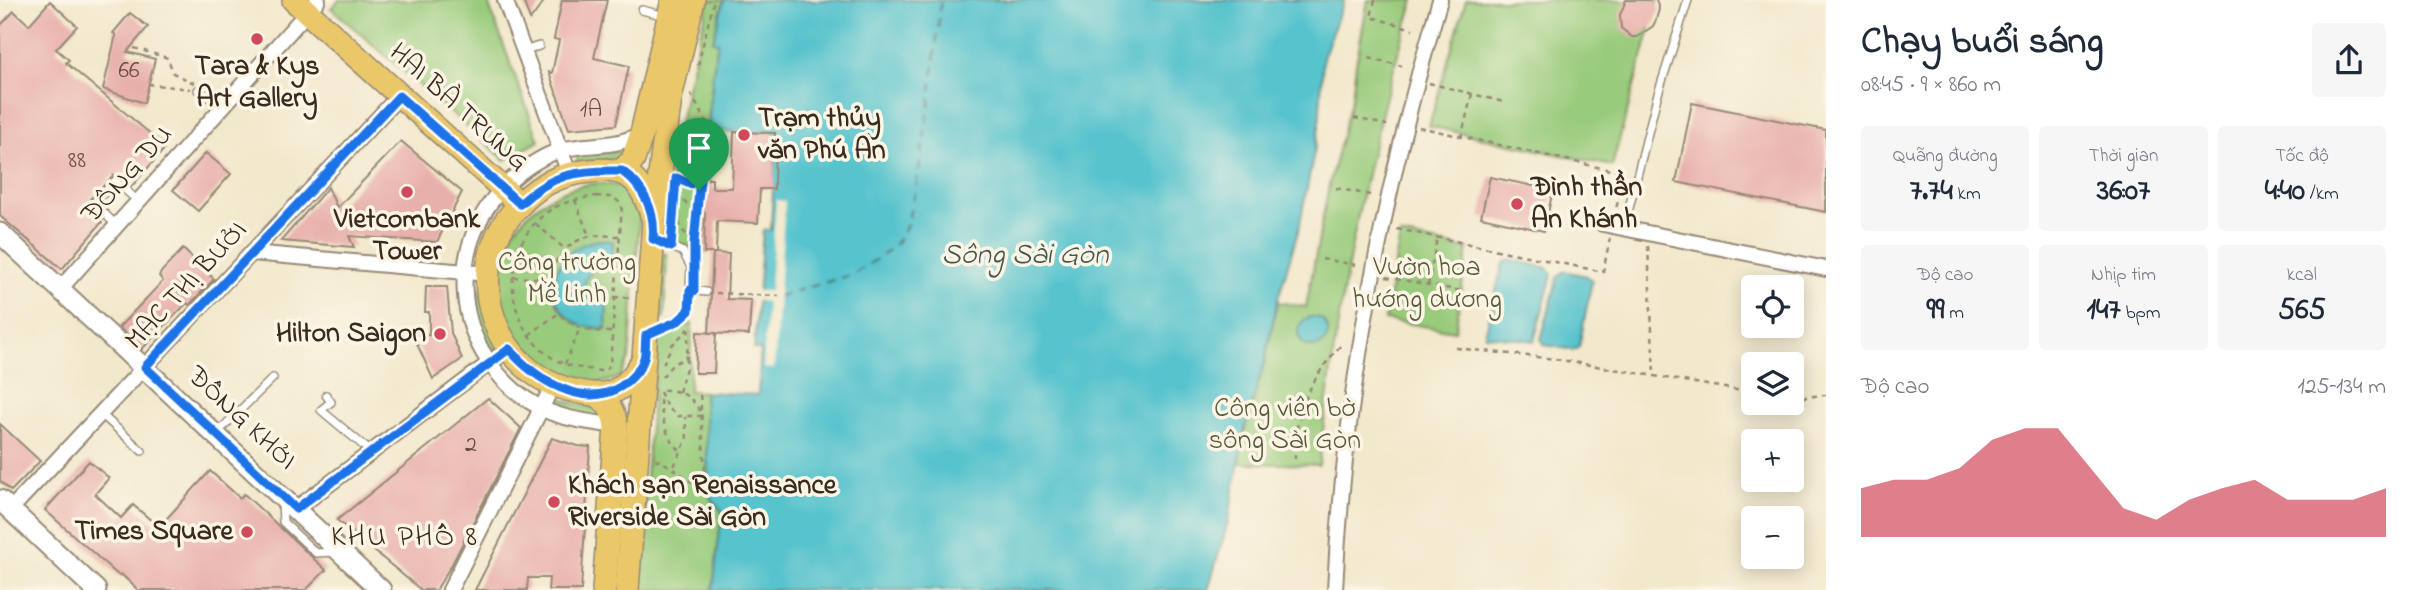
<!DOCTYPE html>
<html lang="vi">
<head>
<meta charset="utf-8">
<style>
	:root { --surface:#fff; --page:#f6f6f7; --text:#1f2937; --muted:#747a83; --accent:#d1495b }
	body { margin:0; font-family:"Indie Flower",sans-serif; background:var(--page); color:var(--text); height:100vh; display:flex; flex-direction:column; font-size:26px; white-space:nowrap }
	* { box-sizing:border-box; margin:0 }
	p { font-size:23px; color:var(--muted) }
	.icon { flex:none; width:38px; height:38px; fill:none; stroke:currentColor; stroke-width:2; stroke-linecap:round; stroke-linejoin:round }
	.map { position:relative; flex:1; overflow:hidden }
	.sheet { display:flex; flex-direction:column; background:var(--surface); width:595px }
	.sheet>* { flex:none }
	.controls { position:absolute; left:1741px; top:275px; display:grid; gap:14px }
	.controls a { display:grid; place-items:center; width:63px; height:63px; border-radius:7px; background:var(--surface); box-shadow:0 4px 18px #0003; font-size:35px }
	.pin { position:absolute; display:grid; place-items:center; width:60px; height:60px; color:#fff; margin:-72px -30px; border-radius:50% 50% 50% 0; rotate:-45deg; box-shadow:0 0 7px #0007 }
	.pin .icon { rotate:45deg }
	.round { display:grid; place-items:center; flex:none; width:74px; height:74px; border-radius:7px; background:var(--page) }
	.headline { display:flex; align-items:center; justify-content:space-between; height:119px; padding:0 35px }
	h1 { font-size:38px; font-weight:700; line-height:52px }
	.metrics { display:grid; grid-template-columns:repeat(3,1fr); gap:10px; height:119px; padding:7px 35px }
	.metrics div { display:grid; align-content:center; border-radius:7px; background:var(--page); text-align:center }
	.metrics b { font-size:30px; font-weight:700 }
	.metrics small { font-size:19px; font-weight:400 }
	.metrics p { font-size:19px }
	.chart { height:196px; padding:14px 35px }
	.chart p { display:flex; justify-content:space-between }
	.chart svg { width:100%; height:126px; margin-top:7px; fill:var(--accent); opacity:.7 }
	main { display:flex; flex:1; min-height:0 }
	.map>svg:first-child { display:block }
	.green { fill:#99cb7b; stroke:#6a7a4c; stroke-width:2 }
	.water { fill:#56c3cd; stroke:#487676; stroke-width:2 }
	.pier { fill:#f2e8cc }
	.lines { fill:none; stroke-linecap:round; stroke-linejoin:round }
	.ferry { stroke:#435853; stroke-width:2; stroke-dasharray:9 7; stroke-linecap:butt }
	.building { fill:#e8b0ab }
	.service-casing { stroke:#968975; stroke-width:10 }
	.minor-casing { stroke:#968975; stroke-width:18 }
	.tertiary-casing { stroke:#968975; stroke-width:23 }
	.primary-casing { stroke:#968975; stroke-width:26 }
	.path { stroke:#968975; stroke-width:2.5; stroke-dasharray:5 5; stroke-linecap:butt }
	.service { stroke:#fff; stroke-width:7 }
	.minor { stroke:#fff; stroke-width:14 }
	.tertiary { stroke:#fff; stroke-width:19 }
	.primary { stroke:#eac769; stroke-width:23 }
	.route-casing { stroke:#fff; stroke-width:14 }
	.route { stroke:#1a73e8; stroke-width:9 }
	.poi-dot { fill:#d1495b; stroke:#fcf5e5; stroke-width:2.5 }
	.labels { text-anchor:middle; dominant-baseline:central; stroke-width:7; stroke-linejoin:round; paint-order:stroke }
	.number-label { font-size:24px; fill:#664c41 }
	.poi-label { font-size:28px; font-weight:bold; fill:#3b2a1e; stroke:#fcf5e5; text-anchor:start }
	.street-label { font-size:28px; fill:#3b2a1e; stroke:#fcf5e5 }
	.park-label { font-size:28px; fill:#575a3a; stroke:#fcf5e5 }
	.water-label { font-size:30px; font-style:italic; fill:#435853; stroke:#fcf5e5 }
	.neighbourhood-label { font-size:30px; letter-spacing:2px; fill:#3b2a1e; stroke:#fcf5e5 }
</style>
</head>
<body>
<main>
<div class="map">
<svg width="1826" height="590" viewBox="0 0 1826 590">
	<rect width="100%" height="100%" fill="#fcf5e5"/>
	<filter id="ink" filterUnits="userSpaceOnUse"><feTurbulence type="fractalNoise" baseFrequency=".0143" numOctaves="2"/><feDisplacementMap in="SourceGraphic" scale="14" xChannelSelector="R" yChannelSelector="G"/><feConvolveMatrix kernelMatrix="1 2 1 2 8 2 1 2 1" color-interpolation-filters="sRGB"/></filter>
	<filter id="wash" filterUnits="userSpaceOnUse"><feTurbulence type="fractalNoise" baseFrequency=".00686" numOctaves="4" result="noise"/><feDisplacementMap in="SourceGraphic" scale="28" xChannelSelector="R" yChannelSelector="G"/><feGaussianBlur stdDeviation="1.57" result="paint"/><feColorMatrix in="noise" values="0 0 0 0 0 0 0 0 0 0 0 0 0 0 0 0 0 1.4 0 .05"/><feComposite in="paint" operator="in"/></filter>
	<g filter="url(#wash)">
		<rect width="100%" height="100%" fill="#f2e8cc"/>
		<!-- green -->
		<g class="green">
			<path d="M339,0H487L539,141L505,160L331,8Z"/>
			<path d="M709,0H724L713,40L718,42L709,104L704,253L664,237L674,152L686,92Z"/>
			<path d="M1368,0H1414C1366,152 1336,307 1319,465L1239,463L1245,428L1266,357L1277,302L1306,307L1329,185L1352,97L1356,64Z"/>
			<path d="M1466,0H1658L1612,166L1429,126Z"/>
			<path d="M631,145L627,155L617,159L577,162V155L620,151Z"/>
			<path d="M598,183L621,186L629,189L640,214L629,359L620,377C593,387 580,385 554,372C528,359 517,346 506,319C478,251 530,189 598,183Z"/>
			<path d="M1400,235L1468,249L1455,331L1385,320Z"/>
			<path d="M663,253L667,255L664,318L658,321Z"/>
			<path d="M470,288L479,289L499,346L492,351L477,323Z"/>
			<path d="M692,323L689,391L704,392L709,495L722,511L713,590H637L657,339Z"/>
			<path d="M555,395L572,403L601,409L605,420L573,412L551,403Z"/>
		</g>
		<!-- water -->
		<g class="water">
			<path d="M724,0H1344L1323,58L1319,127L1299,228L1277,302L1266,357L1245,428L1229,518L1208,590H713L722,511L709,495L704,392L758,395L761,350L754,349L763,230H771L776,133L708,131L713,72L718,42L713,41Z"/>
			<path d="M600,240L613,241L611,266C591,266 577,280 590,298L607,304L606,329C597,328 587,328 579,324C534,301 553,245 600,240Z"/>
			<path d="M1511,260L1547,268L1552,274L1534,341L1485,335L1502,267L1505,262Z"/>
			<path d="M1564,271L1587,276L1592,281L1579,347L1574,350L1545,345L1541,339L1558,277Z"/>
			<circle cx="1313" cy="332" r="15"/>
		</g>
		<!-- pier -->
		<path class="pier" d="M776,200L785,201L774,369L763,368L767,302L754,300L755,291H770Z"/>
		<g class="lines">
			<!-- ferry -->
			<path class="ferry" d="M779,296L854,274L886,253L898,241L906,227L915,193L930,101L941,0"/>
		</g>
		<g id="blocks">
			<!-- building -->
			<g class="building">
				<path d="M523,0H545L530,20Z"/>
				<path d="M562,0H607L594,58L629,66L616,125L569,129L549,72L552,73L559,40L554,39Z"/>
				<path d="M1626,0H1656L1659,9L1656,20L1653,26L1637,37H1632L1621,28L1620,15Z"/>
				<path d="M50,1L77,26L56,49L69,60L66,63L166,147L131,187L119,176L114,175L90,199L86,208L102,222L62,269L0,216V26L14,11L29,25Z"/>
				<path d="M130,13L148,27L127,52L155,59L144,103L103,89L116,35L113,33Z"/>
				<path d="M1692,103L1826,130V212L1676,182Z"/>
				<path d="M734,132L775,133L774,189H760L758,223L717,221L716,253H704L705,212L702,211V186L706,179H712V188H732Z"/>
				<path d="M401,141L462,192L437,242L349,236L354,247L281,241L328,187L337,208Z"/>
				<path d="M206,153L231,174L198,211L173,190Z"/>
				<path d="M1490,177L1553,190L1544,231L1481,217Z"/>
				<path d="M183,249L214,279L189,305L187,303L142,349L119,327L163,281L159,276L162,271Z"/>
				<path d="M713,253L729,254L727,299L751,300L749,335L709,333Z"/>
				<path d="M426,287H447L451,333L462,359L433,379L413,335H429V312H425Z"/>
				<path d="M697,332L716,333L714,373H695Z"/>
				<path d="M488,398L521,428L452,564L436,590H421L337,520Z"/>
				<path d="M0,424L40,461L11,491L0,481Z"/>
				<path d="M552,438L578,446L590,447L581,590H548L549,578H528L527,590H475Z"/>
				<path d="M89,461L109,478L95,494L121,518L133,505L159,527L210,471L240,498L244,494L326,570L306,590H138L121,574L119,576L45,510Z"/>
			</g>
		</g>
	</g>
	<g filter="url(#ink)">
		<use href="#blocks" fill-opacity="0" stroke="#968975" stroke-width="2"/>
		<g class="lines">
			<defs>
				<g id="service">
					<path d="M642,10L665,16"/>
					<path d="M524,51L539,46"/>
					<path d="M198,90L222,106"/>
					<path d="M664,177C678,178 687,189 700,180C693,172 684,172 676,178"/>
					<path d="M116,225L94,203L115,181L138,201"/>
					<path d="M1624,228L1657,97L1688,0"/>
					<path d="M690,290L706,292"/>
					<path d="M650,334L678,321L689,311L691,267L683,252L657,241"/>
					<path d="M326,395L331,402L321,410L371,452"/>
					<path d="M101,414L142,451"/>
					<path d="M217,433L273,378"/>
					<path d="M282,503L283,522L316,553L335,552"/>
				</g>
				<g id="minor">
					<path d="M505,0L569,173"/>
					<path d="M1603,224L1826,269"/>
					<path d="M252,253L488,274"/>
					<path d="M60,289L318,0"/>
					<path d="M616,426C590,422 561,419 539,407C450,358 438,238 518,174C531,164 548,153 565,149C592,143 617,148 642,133"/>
					<path d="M296,509L508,349"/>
					<path d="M10,510L399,96"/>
					<path d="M450,590L553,385"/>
					<path d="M1335,590C1344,389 1383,192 1440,0"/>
				</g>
				<g id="tertiary">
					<path d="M0,233L381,590"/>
					<path d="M0,500L96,590"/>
				</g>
				<g id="primary">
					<path d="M294,0L520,204"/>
					<path d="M622,171L633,160L642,133L673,0"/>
					<path d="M644,359C636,373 627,386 612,392C600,396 587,394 575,391C494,375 460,274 513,212C534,187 557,174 590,171C631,166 641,181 653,218"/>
					<path d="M598,395C609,404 614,412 616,426L604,590"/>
					<path d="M627,590L654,221L670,98L693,0"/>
				</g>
			</defs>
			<!-- service casing -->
			<use href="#service" class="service-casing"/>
			<!-- minor casing -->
			<use href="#minor" class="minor-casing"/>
			<!-- tertiary casing -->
			<use href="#tertiary" class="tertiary-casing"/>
			<!-- primary casing -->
			<use href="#primary" class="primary-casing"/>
			<!-- path -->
			<g class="path">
				<path d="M1375,0L1371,17L1413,29"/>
				<path d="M134,48L168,58L173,73L194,83"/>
				<path d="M1369,58L1402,66"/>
				<path d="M698,65L714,0"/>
				<path d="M1429,83L1504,102"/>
				<path d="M148,84L190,89"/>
				<path d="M1354,118L1387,125"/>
				<path d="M1419,127L1624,173L1615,214"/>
				<path d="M1461,138L1472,94"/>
				<path d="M682,144L706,121L690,93"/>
				<path d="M685,163L700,158V166"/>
				<path d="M1336,188L1370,195"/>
				<path d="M677,193L689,206L698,210"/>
				<path d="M596,196C608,197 616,196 622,206L610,365L607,369L601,371C589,369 576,368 565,364C504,340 495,251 546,213C561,202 578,199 596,196Z"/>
				<path d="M575,200L589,236"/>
				<path d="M674,213L683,231L694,242"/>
				<path d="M536,224L565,249"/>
				<path d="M1397,229L1603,272L1610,238"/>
				<path d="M1648,246L1654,374"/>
				<path d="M694,250L699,190"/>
				<path d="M1322,259L1356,265"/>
				<path d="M513,277L550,279"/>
				<path d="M1386,277L1462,291"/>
				<path d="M1428,285L1437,238"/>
				<path d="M716,293L779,296"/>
				<path d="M614,297L632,298"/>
				<path d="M611,332C601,331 589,332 579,327C535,310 543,250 587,237C597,234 608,236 619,236"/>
				<path d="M529,335L560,312"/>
				<path d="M1456,348L1555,359L1754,393"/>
				<path d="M565,364L580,328"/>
				<path d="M663,364L672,345L689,328"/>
				<path d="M662,377L672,365L688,356"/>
				<path d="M660,392L667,407L678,416H702C694,397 681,389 661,390"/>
				<path d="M679,392L686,368L689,326"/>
				<path d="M1792,398L1826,395"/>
				<path d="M660,400C662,420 666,439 682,452"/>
				<path d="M655,459C674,466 688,481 706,490L700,392"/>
				<path d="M1295,459C1293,413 1312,376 1343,343"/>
				<path d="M674,466L687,439L685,417"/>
			</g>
			<!-- service -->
			<use href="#service" class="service"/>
			<!-- minor -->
			<use href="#minor" class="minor"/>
			<!-- tertiary -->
			<use href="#tertiary" class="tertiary"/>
			<!-- primary -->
			<use href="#primary" class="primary"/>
		</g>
	</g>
	<g class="lines" filter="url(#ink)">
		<defs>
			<path id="route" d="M399,96L520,204C553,173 578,170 622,171C644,187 656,212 653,239L671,247L676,178L690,184L700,180L694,242V291L690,290L689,311L678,321L646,335C645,342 646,351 644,358C641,369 630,381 620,387C582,410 534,378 509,349L296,509L145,367Z"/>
		</defs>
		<!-- route casing -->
		<use href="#route" class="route-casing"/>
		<!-- route -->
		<use href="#route" class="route"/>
	</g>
	<!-- markers -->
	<g class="poi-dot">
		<circle cx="257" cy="39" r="7"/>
		<circle cx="744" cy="135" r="7"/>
		<circle cx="407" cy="192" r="7"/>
		<circle cx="1517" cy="204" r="7"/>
		<circle cx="440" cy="334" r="7"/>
		<circle cx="554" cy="502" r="7"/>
		<circle cx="247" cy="532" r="7"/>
	</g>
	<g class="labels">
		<!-- number labels -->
		<g class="number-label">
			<text x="129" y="71">66</text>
			<text x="591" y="110">1A</text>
			<text x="77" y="161">88</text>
			<text x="471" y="445">2</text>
		</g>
		<!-- poi labels -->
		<g class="poi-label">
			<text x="257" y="67" text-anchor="middle">Tara &amp; Kys<tspan x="257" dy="32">Art Gallery</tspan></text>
			<text x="758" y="119">Trạm thủy<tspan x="758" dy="32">văn Phú An</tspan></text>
			<text x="1531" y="188">Đình thần<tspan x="1531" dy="32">An Khánh</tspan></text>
			<text x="407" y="220" text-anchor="middle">Vietcombank<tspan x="407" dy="32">Tower</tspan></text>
			<text x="426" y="334" text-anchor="end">Hilton Saigon</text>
			<text x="568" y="486">Khách sạn Renaissance<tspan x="568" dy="32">Riverside Sài Gòn</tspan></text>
			<text x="233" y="532" text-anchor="end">Times Square</text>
		</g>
		<!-- street labels -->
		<g class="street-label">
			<text transform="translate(458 108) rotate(42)">HAI BÀ TRƯNG</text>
			<text transform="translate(128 175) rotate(-48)">ĐÔNG DU</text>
			<text transform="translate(187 286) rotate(-47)">MẠC THỊ BƯỞI</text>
			<text transform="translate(241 419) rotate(43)">ÐỒNG KHỞI</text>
		</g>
		<!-- park labels -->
		<g class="park-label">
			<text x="567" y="263">Công trường<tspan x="567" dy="32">Mê Linh</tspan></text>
			<text x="1427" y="268">Vườn hoa<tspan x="1427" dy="32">hướng dương</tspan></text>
			<text x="1285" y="409">Công viên bờ<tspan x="1285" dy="32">sông Sài Gòn</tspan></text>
		</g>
		<!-- water labels -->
		<g class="water-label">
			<text x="1025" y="256">Sông Sài Gòn</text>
		</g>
		<!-- neighbourhood labels -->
		<g class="neighbourhood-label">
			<text x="405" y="538">KHU PHỐ 8</text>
		</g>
	</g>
</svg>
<div class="controls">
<a><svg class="icon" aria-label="locate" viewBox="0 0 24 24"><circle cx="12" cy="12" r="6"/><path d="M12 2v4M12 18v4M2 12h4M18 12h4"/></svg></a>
<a><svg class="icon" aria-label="layers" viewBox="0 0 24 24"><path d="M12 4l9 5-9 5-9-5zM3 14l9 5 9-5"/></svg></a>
<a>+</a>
<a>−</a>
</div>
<div class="pin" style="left:699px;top:190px;background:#1e9e55"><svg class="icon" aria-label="arrive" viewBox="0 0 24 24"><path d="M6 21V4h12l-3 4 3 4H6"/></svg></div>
</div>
<section class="sheet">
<div class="headline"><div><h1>Chạy buổi sáng</h1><p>08:45 · 9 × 860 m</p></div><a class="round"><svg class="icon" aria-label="share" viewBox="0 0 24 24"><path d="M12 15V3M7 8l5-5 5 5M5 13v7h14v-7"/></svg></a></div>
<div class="metrics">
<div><p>Quãng đường</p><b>7.74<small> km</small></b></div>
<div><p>Thời gian</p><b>36:07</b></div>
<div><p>Tốc độ</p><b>4:40<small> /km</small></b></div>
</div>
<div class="metrics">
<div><p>Độ cao</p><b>99<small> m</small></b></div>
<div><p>Nhịp tim</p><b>147<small> bpm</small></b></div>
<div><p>kcal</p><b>565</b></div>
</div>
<div class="chart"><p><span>Độ cao</span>125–134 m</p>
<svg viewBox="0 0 160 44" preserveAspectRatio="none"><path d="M0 44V27L10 24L20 24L30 20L40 10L50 6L60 6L70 20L80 34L90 38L100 31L110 27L120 24L130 31L140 31L150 31L160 27V44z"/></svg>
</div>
</section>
</main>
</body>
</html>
